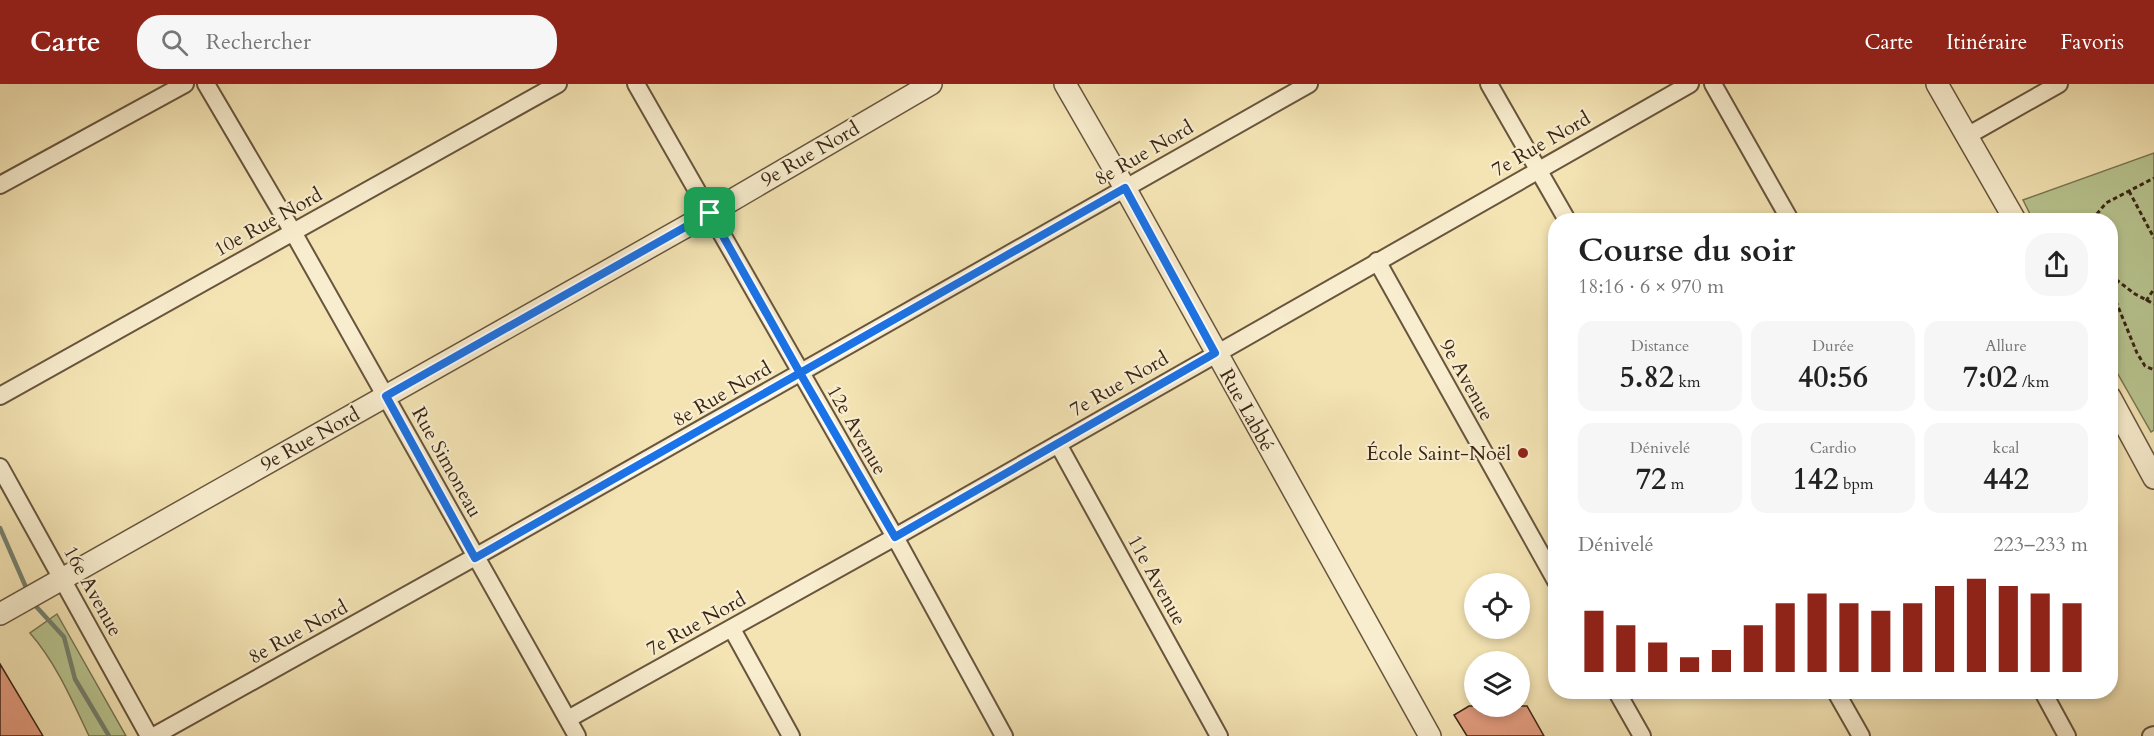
<!DOCTYPE html>
<html lang="fr">
<head>
<meta charset="utf-8">
<style>
	:root { --surface:#fff; --page:#f6f6f6; --text:#222; --muted:#767676; --accent:#8f2418 }
	body { margin:0; font-family:Cardo,serif; background:var(--page); color:var(--text); height:100vh; display:flex; flex-direction:column; font-size:22px; white-space:nowrap }
	* { box-sizing:border-box; margin:0 }
	p { font-size:20px; color:var(--muted) }
	.icon { flex:none; width:33px; height:33px; fill:none; stroke:currentColor; stroke-width:2; stroke-linecap:round; stroke-linejoin:round }
	.map { position:relative; flex:1; overflow:hidden }
	.panel { position:absolute; left:1548px; top:129px; width:570px; height:486px; display:flex; flex-direction:column; background:var(--surface); border-radius:24px; box-shadow:0 3px 9px #0003 }
	.panel>* { flex:none }
	.fabs { position:absolute; left:1464px; top:489px; display:grid; gap:12px }
	.fabs a { display:grid; place-items:center; width:66px; height:66px; border-radius:50%; background:var(--surface); box-shadow:0 3px 9px #0003; font-size:30px }
	.pin { position:absolute; display:grid; place-items:center; width:51px; height:51px; color:#fff; margin:-26px; border-radius:12px; box-shadow:0 3px 9px #0006 }
	.round { display:grid; place-items:center; flex:none; width:63px; height:63px; border-radius:24px; background:var(--page) }
	.overview { display:flex; align-items:center; justify-content:space-between; height:102px; padding:0 30px }
	h1 { font-size:33px; font-weight:700; line-height:45px }
	.stats { display:grid; grid-template-columns:repeat(3,1fr); gap:9px; height:102px; padding:6px 30px }
	.stats div { display:grid; align-content:center; border-radius:15px; background:var(--page); text-align:center }
	.stats b { font-size:30px; font-weight:700 }
	.stats small { font-size:16px; font-weight:400 }
	.stats p { font-size:16px }
	.chart { height:168px; padding:12px 30px }
	.chart p { display:flex; justify-content:space-between }
	.chart svg { width:100%; height:108px; margin-top:6px; stroke:var(--accent); stroke-width:6 }
	header { display:flex; align-items:center; gap:36px; box-sizing:border-box; height:84px; padding:0 30px; background:var(--accent); color:#fff }
	header strong { font-size:28px }
	nav { display:flex; gap:33px; margin-inline-start:auto; font-size:21px }
	.search { width:420px; height:54px; background:var(--page); display:flex; align-items:center; gap:15px; box-sizing:border-box; padding:0 21px; border-radius:24px; color:var(--muted); font-size:22px }
	.map>svg:first-child { display:block }
	.green { fill:#b8c590; stroke:#787553; stroke-width:1.5 }
	.lines { fill:none; stroke-linecap:round; stroke-linejoin:round }
	.stream { stroke:#74816e; stroke-width:4.5 }
	.building { fill:#e49d80; stroke:#392516; stroke-width:1.5 }
	.minor-casing { stroke:#68553e; stroke-width:20 }
	.tertiary-casing { stroke:#68553e; stroke-width:24 }
	.path { stroke:#392516; stroke-width:3; stroke-dasharray:4.5 3; stroke-linecap:butt }
	.minor { stroke:#f8edce; stroke-width:16 }
	.tertiary { stroke:#f8edce; stroke-width:21 }
	.route-casing { stroke:#fff; stroke-width:12 }
	.route { stroke:#1a73e8; stroke-width:8 }
	.poi-dot { fill:#8f2418; stroke:#f8edce; stroke-width:2 }
	.labels { text-anchor:middle; dominant-baseline:central; stroke-width:4.5; stroke-linejoin:round; paint-order:stroke }
	.street-label { font-size:20px; fill:#392516; stroke:#f8edce }
	.poi-label { font-size:20px; fill:#392516; stroke:#f8edce; text-anchor:end }
</style>
</head>
<body>
<header>
<strong>Carte</strong>
<div class="search"><svg class="icon" aria-label="search" viewBox="0 0 24 24"><circle cx="10" cy="10" r="6"/><path d="M15 15l6 6"/></svg>Rechercher</div>
<nav><a>Carte</a><a>Itinéraire</a><a>Favoris</a></nav>
</header>
<div class="map">
<svg width="2154" height="652" viewBox="0 0 2154 652">
	<rect width="100%" height="100%" fill="#f4e4b4"/>
	<filter id="stains"><feTurbulence type="fractalNoise" baseFrequency=".00333" numOctaves="4"/><feColorMatrix values="0 0 0 0 .2 0 0 0 0 .09 0 0 0 0 .02 0 0 0 .5 -.17"/></filter>
	<radialGradient id="worn" r=".72"><stop offset=".6" stop-color="#630" stop-opacity="0"/><stop offset="1" stop-color="#630" stop-opacity=".3"/></radialGradient>
	<!-- green -->
	<g class="green">
		<path d="M2154,69V346L2151,348L2111,278L2110,136H2033L2023,116Z"/>
		<path d="M57,530L126,652H89C72,616 56,579 30,549Z"/>
	</g>
	<g class="lines">
		<!-- stream -->
		<g class="stream">
			<path d="M0,444L28,508"/>
			<path d="M32,518L64,553L75,595L109,652"/>
		</g>
	</g>
	<!-- building -->
	<g class="building">
		<path d="M0,580L43,652H0Z"/>
		<path d="M1469,622H1527L1544,652H1467L1454,631Z"/>
	</g>
	<g class="lines">
		<defs>
			<g id="minor">
				<path d="M206,0L293,148L577,652"/>
				<path d="M636,0L895,453L1004,652"/>
				<path d="M1489,0L1567,136"/>
				<path d="M1713,0L1790,136"/>
				<path d="M1967,52L2059,0"/>
				<path d="M0,101L185,0"/>
				<path d="M1377,177L1556,497"/>
				<path d="M0,312L558,0"/>
				<path d="M1058,360L1219,652"/>
				<path d="M0,383L149,652"/>
				<path d="M732,545L791,652"/>
				<path d="M1617,608L1642,652"/>
				<path d="M1836,608L1861,652"/>
				<path d="M2043,608L2067,652"/>
				<path d="M568,635L895,453L1690,0"/>
				<path d="M154,652L475,473L1309,0"/>
				<path d="M2151,652L2154,651"/>
			</g>
			<g id="tertiary">
				<path d="M1065,0L1125,104L1430,652"/>
				<path d="M1937,0L2015,136"/>
				<path d="M2110,313L2154,394"/>
				<path d="M0,530L710,129L931,0"/>
			</g>
		</defs>
		<!-- minor casing -->
		<use href="#minor" class="minor-casing"/>
		<!-- tertiary casing -->
		<use href="#tertiary" class="tertiary-casing"/>
		<!-- path -->
		<g class="path">
			<path d="M2129,107L2154,154"/>
			<path d="M2092,136L2106,119L2154,94"/>
			<path d="M2110,191L2135,210L2154,220"/>
			<path d="M2110,203L2137,269L2145,282L2154,286"/>
			<path d="M2146,217L2154,205"/>
		</g>
		<!-- minor -->
		<use href="#minor" class="minor"/>
		<!-- tertiary -->
		<use href="#tertiary" class="tertiary"/>
	</g>
	<g class="lines">
		<defs>
			<path id="route" d="M710,129L386,312L475,474L800,289L895,453L1215,269L1125,104L800,289L710,129"/>
		</defs>
		<!-- route casing -->
		<use href="#route" class="route-casing"/>
		<!-- route -->
		<use href="#route" class="route"/>
	</g>
	<!-- markers -->
	<circle class="poi-dot" cx="1523" cy="369" r="6"/>
	<g class="labels">
		<!-- street labels -->
		<g class="street-label">
			<text transform="translate(1541 60) rotate(-30)">7e Rue Nord</text>
			<text transform="translate(1144 69) rotate(-30)">8e Rue Nord</text>
			<text transform="translate(810 70) rotate(-30)">9e Rue Nord</text>
			<text transform="translate(268 138) rotate(-29)">10e Rue Nord</text>
			<text transform="translate(1467 296) rotate(61)">9e Avenue</text>
			<text transform="translate(1119 300) rotate(-30)">7e Rue Nord</text>
			<text transform="translate(722 310) rotate(-30)">8e Rue Nord</text>
			<text transform="translate(1247 326) rotate(61)">Rue Labbé</text>
			<text transform="translate(857 346) rotate(60)">12e Avenue</text>
			<text transform="translate(310 355) rotate(-29)">9e Rue Nord</text>
			<text transform="translate(447 378) rotate(61)">Rue Simoneau</text>
			<text transform="translate(1157 496) rotate(61)">11e Avenue</text>
			<text transform="translate(93 507) rotate(61)">16e Avenue</text>
			<text transform="translate(696 540) rotate(-29)">7e Rue Nord</text>
			<text transform="translate(298 548) rotate(-29)">8e Rue Nord</text>
		</g>
		<!-- poi labels -->
		<g class="poi-label">
			<text x="1511" y="369">École Saint-Noël</text>
		</g>
	</g>
	<rect width="100%" height="100%" filter="url(#stains)"/>
	<rect width="100%" height="100%" fill="url(#worn)"/>
</svg>
<div class="fabs">
<a><svg class="icon" aria-label="locate" viewBox="0 0 24 24"><circle cx="12" cy="12" r="6"/><path d="M12 2v4M12 18v4M2 12h4M18 12h4"/></svg></a>
<a><svg class="icon" aria-label="layers" viewBox="0 0 24 24"><path d="M12 4l9 5-9 5-9-5zM3 14l9 5 9-5"/></svg></a>
</div>
<div class="pin" style="left:710px;top:129px;background:#1e9e55"><svg class="icon" aria-label="arrive" viewBox="0 0 24 24"><path d="M6 21V4h12l-3 4 3 4H6"/></svg></div>
<section class="panel">
<div class="overview"><div><h1>Course du soir</h1><p>18:16 · 6 × 970 m</p></div><a class="round"><svg class="icon" aria-label="share" viewBox="0 0 24 24"><path d="M12 15V3M7 8l5-5 5 5M5 13v7h14v-7"/></svg></a></div>
<div class="stats">
<div><p>Distance</p><b>5.82<small> km</small></b></div>
<div><p>Durée</p><b>40:56</b></div>
<div><p>Allure</p><b>7:02<small> /km</small></b></div>
</div>
<div class="stats">
<div><p>Dénivelé</p><b>72<small> m</small></b></div>
<div><p>Cardio</p><b>142<small> bpm</small></b></div>
<div><p>kcal</p><b>442</b></div>
</div>
<div class="chart"><p><span>Dénivelé</span>223–233 m</p>
<svg viewBox="0 0 160 44" preserveAspectRatio="none"><path d="M5 44V19M15 44V25M25 44V32M35 44V38M45 44V35M55 44V25M65 44V16M75 44V12M85 44V16M95 44V19M105 44V16M115 44V9M125 44V6M135 44V9M145 44V12M155 44V16"/></svg>
</div>
</section>
</div>
</body>
</html>
